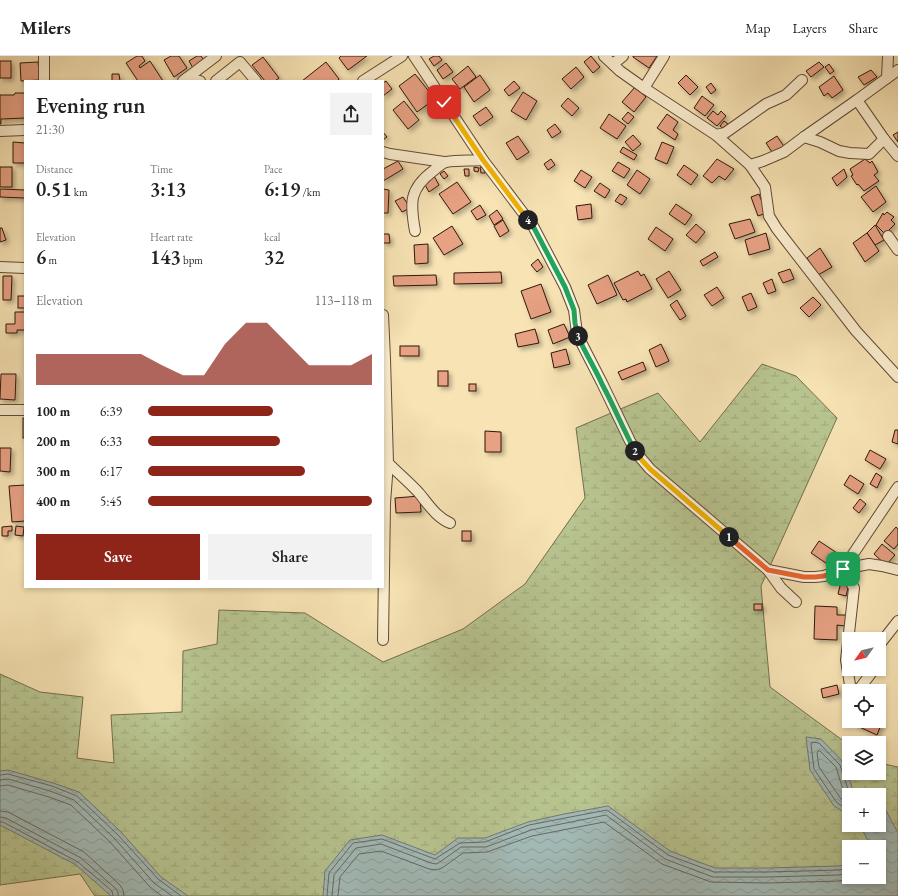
<!DOCTYPE html>
<html lang="en">
<head>
<meta charset="utf-8">
<style>
	:root { --surface:#fff; --page:#f2f2f2; --text:#222; --muted:#767676; --line:#e0e0e0; --accent:#8f2418 }
	body { margin:0; font-family:"EB Garamond",serif; background:var(--page); color:var(--text); height:100vh; display:flex; flex-direction:column; font-size:15px; white-space:nowrap }
	* { box-sizing:border-box; margin:0 }
	p { font-size:13px; color:var(--muted) }
	.icon { flex:none; width:22px; height:22px; fill:none; stroke:currentColor; stroke-width:2; stroke-linecap:round; stroke-linejoin:round }
	.map { position:relative; flex:1; overflow:hidden }
	.side { position:absolute; left:24px; top:24px; width:360px; height:508px; display:flex; flex-direction:column; background:var(--surface); border-radius:0px; box-shadow:0 2px 6px #0003 }
	.side>* { flex:none }
	.needle { width:26px; rotate:236deg }
	.fabs { position:absolute; left:842px; top:576px; display:grid; gap:8px }
	.fabs a { display:grid; place-items:center; width:44px; height:44px; border-radius:0px; background:var(--surface); box-shadow:0 2px 6px #0003; font-size:20px }
	.pin { position:absolute; display:grid; place-items:center; width:34px; height:34px; color:#fff; margin:-17px; border-radius:8px; box-shadow:0 2px 6px #0006 }
	.km { position:absolute; width:20px; height:20px; margin:-10px; border-radius:50%; background:#222; color:#fff; font-size:11px; line-height:20px; text-align:center }
	.round { display:grid; place-items:center; flex:none; width:42px; height:42px; border-radius:0px; background:var(--page) }
	.summary { display:flex; align-items:center; justify-content:space-between; height:68px; padding:0 12px }
	h1 { font-size:22px; font-weight:600; line-height:30px }
	.stats { display:grid; grid-template-columns:repeat(3,1fr); gap:6px; height:68px; padding:4px 12px }
	.stats div { display:grid; align-content:center }
	.stats b { font-size:20px; font-weight:600 }
	.stats small { font-size:11px; font-weight:400 }
	.stats p { font-size:11px }
	.chart { height:112px; padding:8px 12px }
	.chart p { display:flex; justify-content:space-between }
	.chart svg { width:100%; height:72px; margin-top:4px; fill:var(--accent); opacity:.7 }
	.button { display:flex; gap:8px; margin-top:auto; padding:8px 12px }
	.button a { flex:1; height:46px; border-radius:0px; background:var(--accent); color:#fff; font-size:16px; font-weight:600; line-height:46px; text-align:center }
	.button a+a { background:var(--page); color:var(--text) }
	ul { padding:0 12px; list-style:none; font-size:13px }
	li { display:grid; grid-template-columns:64px 48px 1fr; align-items:center; height:30px }
	li i { height:10px; border-radius:5px; background:var(--accent) }
	header { display:flex; align-items:center; gap:24px; box-sizing:border-box; height:56px; padding:0 20px; background:var(--surface); border-bottom:1px solid var(--line) }
	header strong { font-size:19px }
	nav { display:flex; gap:22px; margin-inline-start:auto; font-size:14px }
	.map>svg:first-child { display:block }
	.wetland { fill:url(#wetland-marsh); stroke:#746e4e; fill-rule:evenodd }
	.water { fill:url(#water-waves); stroke:#757973 }
	.lines { fill:none; stroke-linecap:round; stroke-linejoin:round }
	.shore { stroke:#6a6962; stroke-width:1 }
	.building { fill:#e7a183; stroke:#31170b; filter:url(#shadow) }
	.minor-casing { stroke:#624a35; stroke-width:12 }
	.minor { stroke:#faedce; stroke-width:10 }
	.split-1-casing { stroke:#fff; stroke-width:8 }
	.split-2-casing { stroke:#fff; stroke-width:8 }
	.split-3-casing { stroke:#fff; stroke-width:8 }
	.split-4-casing { stroke:#fff; stroke-width:8 }
	.split-5-casing { stroke:#fff; stroke-width:8 }
	.split-1 { stroke:#f0652b; stroke-width:5 }
	.split-2 { stroke:#f5b400; stroke-width:5 }
	.split-3 { stroke:#22a559; stroke-width:5 }
	.split-4 { stroke:#22a559; stroke-width:5 }
	.split-5 { stroke:#f5b400; stroke-width:5 }
</style>
</head>
<body>
<header>
<strong>Milers</strong>
<nav><a>Map</a><a>Layers</a><a>Share</a></nav>
</header>
<div class="map">
<svg width="898" height="840" viewBox="0 0 898 840">
	<defs>
		<pattern id="wetland-marsh" width="20" height="14" patternUnits="userSpaceOnUse"><rect width="20" height="14" fill="#b8c591"/><path d="M1 5h8M5 5V1M11 12h8M15 12V8" fill="none" stroke="#9fa87c"/></pattern>
		<pattern id="water-waves" width="16" height="10" patternUnits="userSpaceOnUse"><rect width="16" height="10" fill="#a2bbb8"/><path d="M0 5q4-4 8 0t8 0" fill="none" stroke="#8ca09d"/></pattern>
		<filter id="shadow"><feDropShadow dx="3" dy="3" stdDeviation="2" flood-color="#0004"/></filter>
	</defs>
	<rect width="100%" height="100%" fill="#f7e3b4"/>
	<filter id="stains"><feTurbulence type="fractalNoise" baseFrequency=".005" numOctaves="4"/><feColorMatrix values="0 0 0 0 .2 0 0 0 0 .09 0 0 0 0 .02 0 0 0 .5 -.17"/></filter>
	<radialGradient id="worn" r=".72"><stop offset=".6" stop-color="#630" stop-opacity="0"/><stop offset="1" stop-color="#630" stop-opacity=".3"/></radialGradient>
	<!-- wetland -->
	<path class="wetland" d="M762,308L796,320L837,362L761,530L770,631L849,689V717H879V707L898,711V840H95L80,818L0,829V618L40,636L83,641L77,702L114,707L111,659L182,656L183,595L217,588L219,554L305,557L383,606L463,573L525,528L585,442L576,372L658,337L700,386ZM849,739H879V769H849ZM849,791H879V821H849Z"/>
	<!-- water -->
	<g class="water">
		<path d="M806,681L821,683L844,707L853,734L863,739H849V759L834,750L810,714Z"/>
		<path d="M8,714L53,727L79,736L121,776L161,821L188,840H111L76,809L0,769V715Z"/>
		<path d="M879,746L882,747L898,777V840H323L325,815L350,784L382,779L435,799L458,782H485L528,766L564,758L608,750L670,795L715,812H767L839,810L849,808V821H879V791H871L860,769H879Z"/>
	</g>
	<g class="lines">
		<!-- shore -->
		<g class="shore">
			<path d="M0,719L8,718L52,730L77,740L118,779L158,823L181,840"/>
			<path d="M0,724L8,723L50,735L74,744L114,782L154,827L172,840"/>
			<path d="M0,730L8,729L49,741L71,749L110,786L150,831L162,840"/>
			<path d="M849,743L846,741L844,737L836,711L820,695H818L817,697L819,711L841,743L849,748"/>
			<path d="M849,754L837,747L814,713L811,688L812,686L819,687L840,709L849,736L853,739"/>
			<path d="M0,755L8,756L84,796L120,829L123,834L124,840"/>
			<path d="M0,761L6,762L81,802L115,832L118,836V840"/>
			<path d="M0,766H3L78,806L112,835L113,840"/>
			<path d="M327,840L329,817L353,787L382,783L435,803L460,787L485,786L529,769L565,762L607,754L668,799L714,816H767L839,814L849,812"/>
			<path d="M332,840L334,819L356,792L381,788L431,807L436,808L440,806L461,791H486L531,774L606,759L665,803L713,821H767L839,819L849,817"/>
			<path d="M338,840L340,821L359,798L381,795L429,813L436,814L442,812L463,797L487,796L532,780L604,766L662,808L711,826L767,827L839,825L855,821"/>
		</g>
	</g>
	<!-- building -->
	<g class="building">
		<path d="M137,0H142L145,5L139,10L140,12L150,5L163,25H138L126,7Z"/>
		<path d="M171,0H179L187,12L174,21L164,4Z"/>
		<path d="M197,0H201L205,6L194,14L189,5Z"/>
		<path d="M341,0H367L348,14L339,2Z"/>
		<path d="M434,0H439L442,4L434,10L429,3Z"/>
		<path d="M591,0L600,11L593,17L584,6Z"/>
		<path d="M633,0H657L649,12L633,1Z"/>
		<path d="M263,1L279,22L275,25H265L252,9Z"/>
		<rect x="0" y="5" width="11" height="17"/>
		<path d="M38,6L40,24L21,25L20,7Z"/>
		<path d="M326,6L339,23L337,25H302Z"/>
		<path d="M819,6L824,11L811,21L806,15Z"/>
		<path d="M446,7L453,16L443,23L437,14Z"/>
		<path d="M829,8L834,15L830,18L825,11Z"/>
		<path d="M468,10L476,21L460,33L452,23Z"/>
		<path d="M576,11L584,21L571,33L562,23Z"/>
		<path d="M871,14L877,21L864,29L858,21Z"/>
		<path d="M112,18H119L120,25H112Z"/>
		<path d="M415,18L435,43L417,56L399,30Z"/>
		<path d="M480,19L490,34L474,46L464,31Z"/>
		<path d="M686,19L698,31L690,39L678,27Z"/>
		<path d="M834,20L843,34L832,42L828,37L824,40L819,31Z"/>
		<path d="M386,25L392,33L383,40V27Z"/>
		<path d="M514,25L520,32L509,40L504,34Z"/>
		<path d="M711,27L716,34L711,38L706,31Z"/>
		<path d="M635,31L646,41L634,56L622,46Z"/>
		<path d="M523,36L537,45L526,64L511,55Z"/>
		<path d="M15,37H25V62L1,63V68H0V39H14Z"/>
		<path d="M702,40L714,49L705,60L694,52Z"/>
		<path d="M568,42L579,52L572,60L561,50Z"/>
		<path d="M404,45L419,64L408,73L393,54Z"/>
		<path d="M486,51L493,61L480,70L473,60Z"/>
		<path d="M713,55L718,59L721,55L726,60L717,70L707,62Z"/>
		<path d="M628,56L634,61L628,68L622,63Z"/>
		<path d="M609,58L626,70L617,83L600,72Z"/>
		<path d="M667,58L678,66L673,74L678,78L675,84L657,72Z"/>
		<path d="M724,65L728,68L724,73L720,70Z"/>
		<path d="M555,68L561,76L552,82L547,74Z"/>
		<path d="M383,76L387,81L383,84Z"/>
		<path d="M898,76V86L893,79Z"/>
		<path d="M633,79L641,88L633,95L625,86Z"/>
		<path d="M518,80L529,96L517,104L506,87Z"/>
		<path d="M777,80L785,92L774,99L766,87Z"/>
		<path d="M13,86L25,87V107H13Z"/>
		<path d="M662,86L674,91L667,108L655,103Z"/>
		<path d="M623,91L637,99L634,104L620,96Z"/>
		<path d="M551,103L555,109L548,114L544,108Z"/>
		<path d="M717,103L734,113L725,124L719,120L712,127L703,120Z"/>
		<path d="M865,103L870,107L872,105L878,116L874,119L879,125L864,135L858,128L857,129L851,120L853,119L850,113Z"/>
		<path d="M398,105L403,113L383,125V113Z"/>
		<path d="M618,106L630,113L624,122L612,115Z"/>
		<path d="M684,109L698,119L691,129L677,119Z"/>
		<rect x="0" y="111" width="12" height="20"/>
		<path d="M474,111L479,112L478,116L474,115Z"/>
		<path d="M480,111H485V117H481Z"/>
		<path d="M464,113H469V120H465Z"/>
		<path d="M844,113L847,121L837,130L832,122Z"/>
		<path d="M581,114L592,121L585,132L574,125Z"/>
		<path d="M637,114L650,123L640,138L627,129Z"/>
		<path d="M444,115L448,120L444,123L440,118Z"/>
		<path d="M434,120L439,129L429,136L424,127Z"/>
		<path d="M457,126L471,146L453,158L439,138Z"/>
		<path d="M600,127L610,134L605,142L594,135Z"/>
		<path d="M876,130L886,146L873,156L861,141Z"/>
		<path d="M0,133L25,134V142L0,141Z"/>
		<path d="M383,133L389,134L388,157H383Z"/>
		<path d="M620,138L627,142L622,149L615,145Z"/>
		<path d="M759,138L766,157L758,160L751,141Z"/>
		<path d="M403,141L410,152L402,156L395,145Z"/>
		<path d="M591,148L592,162L578,164L576,150Z"/>
		<path d="M676,148L692,159L685,169L669,158Z"/>
		<path d="M480,149L486,159L477,164L471,155Z"/>
		<path d="M497,154L503,163L494,169L489,160Z"/>
		<path d="M887,156L894,161L891,164L895,168L885,178L876,169L883,157L884,159Z"/>
		<path d="M750,163L755,176L735,183L729,168Z"/>
		<path d="M503,164L509,175L500,181L494,170Z"/>
		<path d="M696,168L705,176L696,187L686,179Z"/>
		<path d="M875,169L884,184L875,189L867,177Z"/>
		<path d="M452,170L463,188L444,199L433,182Z"/>
		<path d="M656,171L673,183L665,195L648,183Z"/>
		<path d="M0,172H2L6,184L0,186Z"/>
		<path d="M766,177L770,193L749,199L745,184Z"/>
		<path d="M867,177L879,195L865,206L853,187Z"/>
		<path d="M383,178H389L390,187H383Z"/>
		<path d="M428,188V207L415,208L414,189Z"/>
		<path d="M820,192L832,211L818,219L807,202Z"/>
		<path d="M715,196L718,201L703,210L700,205Z"/>
		<path d="M538,203L543,211L537,216L531,209Z"/>
		<path d="M790,213L794,223L783,227L778,217Z"/>
		<path d="M638,215L641,220L644,218L652,233L627,246L626,243L623,244L614,227Z"/>
		<path d="M669,215L681,234L668,242L656,223Z"/>
		<path d="M501,216L502,227L454,228V217Z"/>
		<path d="M436,219L437,229L394,230L393,220Z"/>
		<path d="M608,219L617,239L597,248L588,229Z"/>
		<path d="M3,220H12L11,244H3Z"/>
		<path d="M772,223L776,235L768,238L763,227Z"/>
		<path d="M541,228L551,256L531,263L521,235Z"/>
		<path d="M717,231L724,242L712,250L704,239Z"/>
		<path d="M751,237L757,251L748,255L742,241Z"/>
		<rect x="18" y="240" width="7" height="12"/>
		<path d="M813,241L821,249L809,261L800,252Z"/>
		<path d="M677,244L686,260L680,264L670,249Z"/>
		<path d="M15,256H25V274H17V277H6V268H15Z"/>
		<path d="M564,268L570,281L553,288L548,274Z"/>
		<path d="M535,273L539,287L518,291L515,278Z"/>
		<path d="M661,288L669,305L656,311L649,294Z"/>
		<rect x="400" y="290" width="19" height="10"/>
		<path d="M566,293L570,308L554,312L551,297Z"/>
		<path d="M643,306L646,314L622,324L618,316Z"/>
		<rect x="438" y="315" width="10" height="15"/>
		<path d="M1,318H16L15,344L0,343Z"/>
		<rect x="469" y="328" width="7" height="7"/>
		<rect x="23" y="362" width="2" height="20"/>
		<path d="M895,374H898V388L892,386Z"/>
		<path d="M485,375L501,376V396H485Z"/>
		<path d="M0,392H11L10,416L0,415Z"/>
		<path d="M870,394L886,403L880,413L865,404Z"/>
		<path d="M876,417L882,421L877,432L870,428Z"/>
		<path d="M850,419L864,428L858,438L844,429Z"/>
		<path d="M25,429V465L12,466L9,430Z"/>
		<path d="M420,440L421,456L396,457L395,442Z"/>
		<path d="M860,443L866,448L859,457L853,452Z"/>
		<path d="M12,470V475H8V480H2V471Z"/>
		<path d="M16,470L24,471L23,480L15,479Z"/>
		<path d="M896,471L898,473V488L894,493L884,485Z"/>
		<rect x="462" y="475" width="9" height="10"/>
		<path d="M819,485L837,497L829,509L811,497Z"/>
		<path d="M882,488L895,499L886,509L874,498Z"/>
		<path d="M841,526L849,528L846,540L838,538Z"/>
		<rect x="754" y="548" width="8" height="6"/>
		<path d="M815,550L837,551V559H846L845,570L837,569V584L814,583Z"/>
		<path d="M837,629L839,638L823,642L821,633Z"/>
		<path d="M857,665H879L882,666L877,679L855,669Z"/>
	</g>
	<g class="lines">
		<defs>
			<g id="minor">
				<path d="M414,0L483,104L533,170L565,231L574,254L577,277L582,288L602,327L630,385L639,400L650,413L768,514L804,521H815L824,520L843,513L869,508L882,510L898,514"/>
				<path d="M604,0L620,15L644,32L716,79L750,109L763,105L784,96L804,81L857,44L898,14"/>
				<path d="M613,8L623,0"/>
				<path d="M187,22L200,25"/>
				<path d="M887,22L888,0"/>
				<path d="M44,25V0"/>
				<path d="M183,25L216,0"/>
				<path d="M216,25L240,6L256,25"/>
				<path d="M363,25L402,0"/>
				<path d="M644,32L664,0"/>
				<path d="M857,44L884,83L898,100"/>
				<path d="M0,75L25,74"/>
				<path d="M716,79L725,77L766,48L786,39L802,24"/>
				<path d="M804,81L820,86L839,95L850,97L869,98L884,83"/>
				<path d="M383,96L390,98L444,106"/>
				<path d="M750,109L765,131L769,160L777,173L856,275L898,321"/>
				<path d="M415,175C410,147 409,133 433,115C437,112 441,107 446,106C458,104 471,105 483,104"/>
				<path d="M888,180L898,194"/>
				<path d="M0,211L25,212"/>
				<path d="M383,259L385,303L388,407L385,447L383,584"/>
				<path d="M0,354H25"/>
				<path d="M388,407C398,417 409,426 419,437C429,449 436,461 450,467"/>
				<path d="M768,514L781,532L796,546"/>
				<path d="M879,591L880,588L898,565"/>
				<path d="M851,635L846,604L854,532L843,513L898,431"/>
				<path d="M857,635L860,632L872,616L873,613"/>
			</g>
		</defs>
		<!-- minor casing -->
		<use href="#minor" class="minor-casing"/>
		<!-- minor -->
		<use href="#minor" class="minor"/>
	</g>
	<g class="lines">
		<defs>
			<path id="split-1" d="M729,481L768,514L804,521H815L824,520L843,513"/>
			<path id="split-2" d="M635,395L638,400L650,413L729,481"/>
			<path id="split-3" d="M578,280C585,297 595,312 602,328C614,350 623,373 635,395"/>
			<path id="split-4" d="M528,164L533,170L565,231L574,254L575,267L578,280"/>
			<path id="split-5" d="M444,46L483,104L528,164"/>
		</defs>
		<!-- split-1 casing -->
		<use href="#split-1" class="split-1-casing"/>
		<!-- split-2 casing -->
		<use href="#split-2" class="split-2-casing"/>
		<!-- split-3 casing -->
		<use href="#split-3" class="split-3-casing"/>
		<!-- split-4 casing -->
		<use href="#split-4" class="split-4-casing"/>
		<!-- split-5 casing -->
		<use href="#split-5" class="split-5-casing"/>
		<!-- split-1 -->
		<use href="#split-1" class="split-1"/>
		<!-- split-2 -->
		<use href="#split-2" class="split-2"/>
		<!-- split-3 -->
		<use href="#split-3" class="split-3"/>
		<!-- split-4 -->
		<use href="#split-4" class="split-4"/>
		<!-- split-5 -->
		<use href="#split-5" class="split-5"/>
	</g>
	<rect width="100%" height="100%" filter="url(#stains)"/>
	<rect width="100%" height="100%" fill="url(#worn)"/>
</svg>
<div class="fabs">
<a><svg class="needle" viewBox="-14 -14 28 28"><path d="M0-13l5 13h-10z" fill="#e53935"/><path d="M0 13l5-13h-10z" fill="#767676"/></svg></a>
<a><svg class="icon" aria-label="locate" viewBox="0 0 24 24"><circle cx="12" cy="12" r="6"/><path d="M12 2v4M12 18v4M2 12h4M18 12h4"/></svg></a>
<a><svg class="icon" aria-label="layers" viewBox="0 0 24 24"><path d="M12 4l9 5-9 5-9-5zM3 14l9 5 9-5"/></svg></a>
<a>+</a>
<a>−</a>
</div>
<div class="pin" style="left:843px;top:513px;background:#1e9e55"><svg class="icon" aria-label="arrive" viewBox="0 0 24 24"><path d="M6 21V4h12l-3 4 3 4H6"/></svg></div>
<div class="pin" style="left:444px;top:46px;background:#d93025"><svg class="icon" aria-label="check" viewBox="0 0 24 24"><path d="M5 12l5 5 9-10"/></svg></div>
<b class="km" style="left:729px;top:481px">1</b>
<b class="km" style="left:635px;top:395px">2</b>
<b class="km" style="left:578px;top:280px">3</b>
<b class="km" style="left:528px;top:164px">4</b>
<section class="side">
<div class="summary"><div><h1>Evening run</h1><p>21:30</p></div><a class="round"><svg class="icon" aria-label="share" viewBox="0 0 24 24"><path d="M12 15V3M7 8l5-5 5 5M5 13v7h14v-7"/></svg></a></div>
<div class="stats">
<div><p>Distance</p><b>0.51<small> km</small></b></div>
<div><p>Time</p><b>3:13</b></div>
<div><p>Pace</p><b>6:19<small> /km</small></b></div>
</div>
<div class="stats">
<div><p>Elevation</p><b>6<small> m</small></b></div>
<div><p>Heart rate</p><b>143<small> bpm</small></b></div>
<div><p>kcal</p><b>32</b></div>
</div>
<div class="chart"><p><span>Elevation</span>113–118 m</p>
<svg viewBox="0 0 160 44" preserveAspectRatio="none"><path d="M0 44V25L10 25L20 25L30 25L40 25L50 25L60 32L70 38L80 38L90 19L100 6L110 6L120 19L130 32L140 32L150 32L160 25V44z"/></svg>
</div>
<ul>
<li><b>100 m</b>6:39<i style="width:56%"></i></li>
<li><b>200 m</b>6:33<i style="width:59%"></i></li>
<li><b>300 m</b>6:17<i style="width:70%"></i></li>
<li><b>400 m</b>5:45<i style="width:100%"></i></li>
</ul>
<div class="button"><a>Save</a><a>Share</a></div>
</section>
</div>
</body>
</html>
